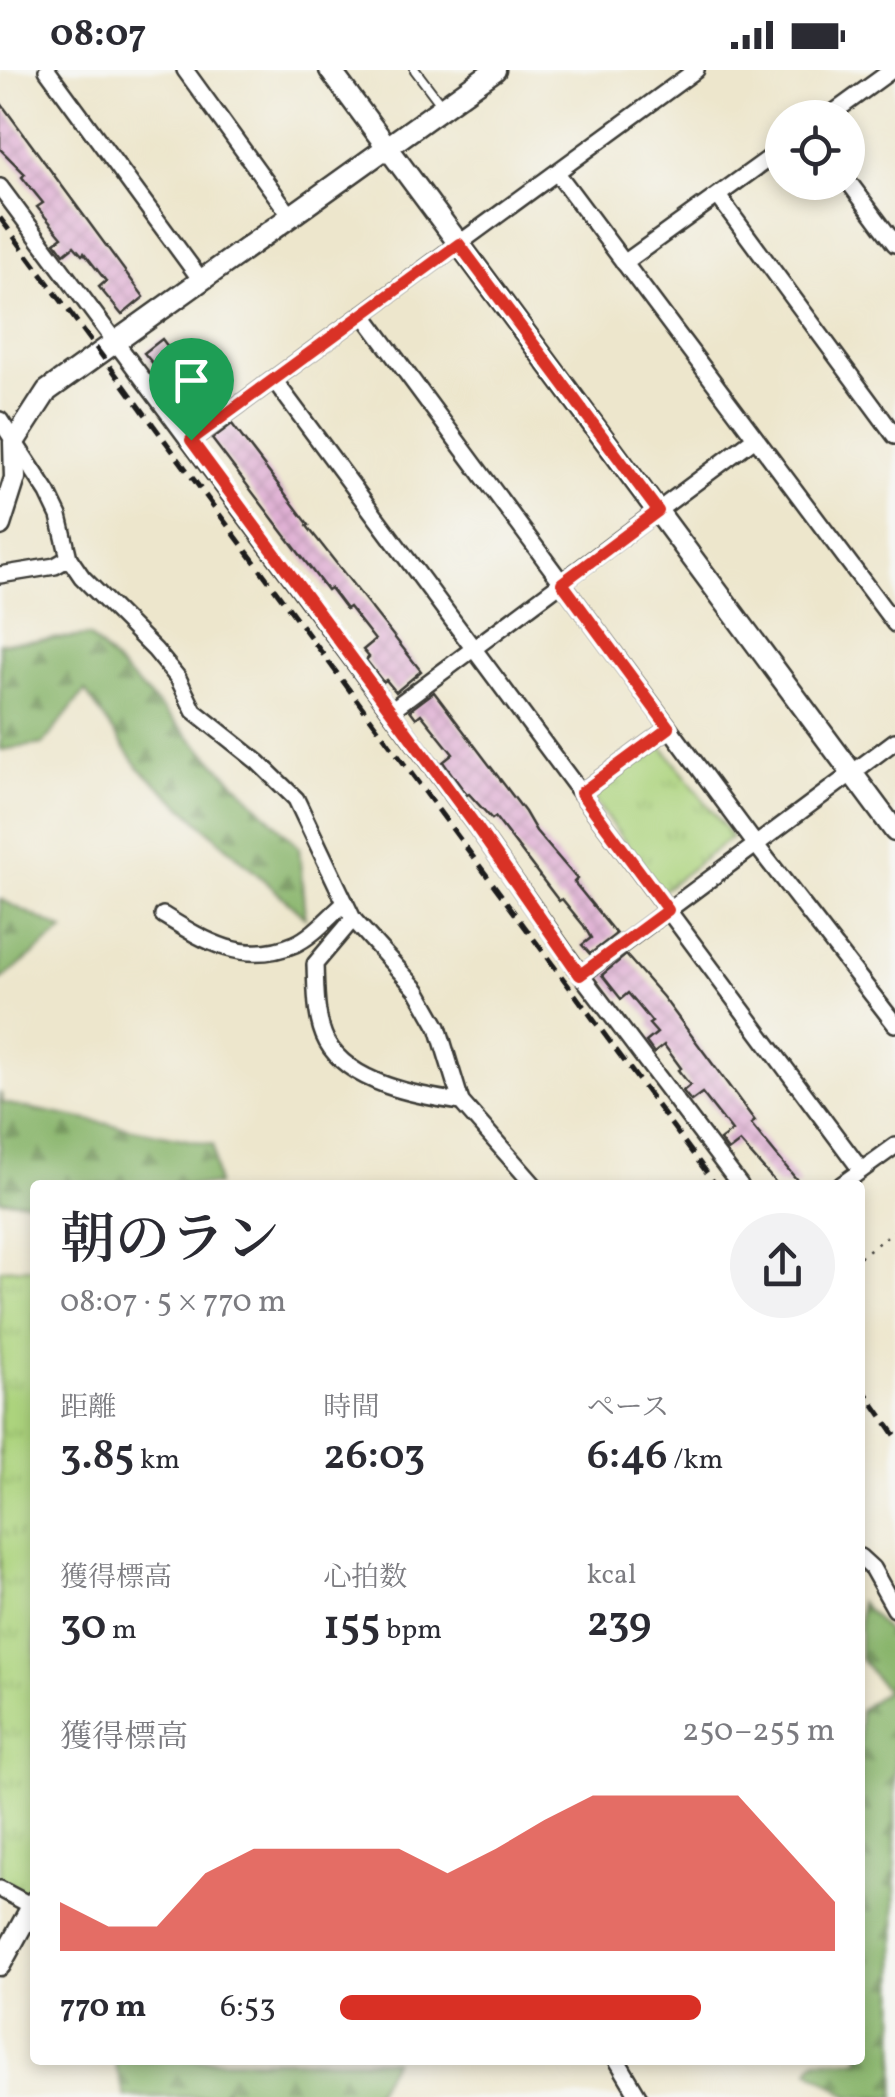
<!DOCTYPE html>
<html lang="ja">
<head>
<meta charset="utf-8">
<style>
	:root { --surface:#fff; --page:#f2f2f3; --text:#2b2b33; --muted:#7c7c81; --accent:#d93025 }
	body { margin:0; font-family:Vollkorn,"Noto Serif JP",serif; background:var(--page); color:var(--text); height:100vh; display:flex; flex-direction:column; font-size:38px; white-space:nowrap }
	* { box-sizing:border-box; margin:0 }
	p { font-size:32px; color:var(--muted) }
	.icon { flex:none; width:55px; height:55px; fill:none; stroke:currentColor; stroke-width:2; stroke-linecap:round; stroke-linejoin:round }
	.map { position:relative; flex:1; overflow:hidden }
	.details { position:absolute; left:30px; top:1110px; width:835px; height:885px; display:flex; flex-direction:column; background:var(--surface); border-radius:10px; box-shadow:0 5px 15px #0003 }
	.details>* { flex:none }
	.controls { position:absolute; left:765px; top:30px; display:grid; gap:20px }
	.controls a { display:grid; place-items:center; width:100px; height:100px; border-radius:50%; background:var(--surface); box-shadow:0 5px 15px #0003; font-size:50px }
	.pin { position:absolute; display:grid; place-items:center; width:85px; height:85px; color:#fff; margin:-102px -42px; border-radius:50% 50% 50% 0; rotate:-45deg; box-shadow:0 0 10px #0007 }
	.pin .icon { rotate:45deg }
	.round { display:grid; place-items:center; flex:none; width:105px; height:105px; border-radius:52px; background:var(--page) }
	.summary { display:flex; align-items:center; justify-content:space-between; height:170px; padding:0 30px }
	h1 { font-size:55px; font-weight:600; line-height:75px }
	.stats { display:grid; grid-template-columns:repeat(3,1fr); gap:15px; height:170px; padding:10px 30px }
	.stats div { display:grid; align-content:center }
	.stats b { font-size:42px; font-weight:600 }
	.stats small { font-size:28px; font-weight:400 }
	.stats p { font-size:28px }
	.chart { height:280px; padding:20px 30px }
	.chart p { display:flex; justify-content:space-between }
	.chart svg { width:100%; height:180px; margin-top:10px; fill:var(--accent); opacity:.7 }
	ul { padding:0 30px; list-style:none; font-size:32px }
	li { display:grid; grid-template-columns:160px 120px 1fr; align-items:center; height:75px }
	li i { height:25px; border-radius:12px; background:var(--accent) }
	.status { display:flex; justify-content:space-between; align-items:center; height:70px; padding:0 50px; background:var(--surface); direction:ltr }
	.status svg { height:28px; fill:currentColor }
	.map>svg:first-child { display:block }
	.forest { fill:url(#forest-firs); stroke:#526844; stroke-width:2.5 }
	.park { fill:url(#park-tufts); stroke:#64784c; stroke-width:2.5 }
	.building { fill:url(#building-cross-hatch) }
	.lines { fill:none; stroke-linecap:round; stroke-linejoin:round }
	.service-casing { stroke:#3b3a36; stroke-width:12 }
	.minor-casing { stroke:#3b3a36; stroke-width:20 }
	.tertiary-casing { stroke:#3b3a36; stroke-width:25 }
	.path { stroke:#3b3a36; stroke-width:2.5; stroke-dasharray:2.5 8; stroke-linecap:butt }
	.service { stroke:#fff; stroke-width:8 }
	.minor { stroke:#fff; stroke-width:15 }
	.tertiary { stroke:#fff; stroke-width:20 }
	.rail { stroke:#1c1c1c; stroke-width:5; stroke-dasharray:15 8; stroke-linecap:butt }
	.route-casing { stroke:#fff; stroke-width:20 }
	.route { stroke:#d93025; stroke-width:12 }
</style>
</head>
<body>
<div class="status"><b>08:07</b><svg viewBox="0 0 49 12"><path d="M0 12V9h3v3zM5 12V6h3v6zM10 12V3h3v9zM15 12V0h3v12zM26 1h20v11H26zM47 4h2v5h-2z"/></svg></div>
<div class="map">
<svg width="895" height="2027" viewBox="0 0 895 2027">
	<defs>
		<pattern id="forest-firs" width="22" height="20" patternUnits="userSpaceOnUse" patternTransform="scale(2.5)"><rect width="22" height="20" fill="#89b56c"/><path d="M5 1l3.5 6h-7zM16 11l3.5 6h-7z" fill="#6f9258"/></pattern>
		<pattern id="park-tufts" width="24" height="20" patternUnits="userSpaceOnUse" patternTransform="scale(2.5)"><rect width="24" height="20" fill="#acd37d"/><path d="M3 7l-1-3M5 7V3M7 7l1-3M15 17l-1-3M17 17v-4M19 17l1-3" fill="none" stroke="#93b56b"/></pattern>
		<pattern id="building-cross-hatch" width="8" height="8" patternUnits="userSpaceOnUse" patternTransform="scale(2.5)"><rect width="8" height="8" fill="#dfaed3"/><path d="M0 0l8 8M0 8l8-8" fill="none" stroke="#bf95b5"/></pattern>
	</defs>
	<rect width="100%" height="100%" fill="#f6f6f2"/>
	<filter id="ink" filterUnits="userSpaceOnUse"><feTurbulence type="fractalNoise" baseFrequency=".01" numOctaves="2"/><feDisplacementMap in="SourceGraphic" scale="20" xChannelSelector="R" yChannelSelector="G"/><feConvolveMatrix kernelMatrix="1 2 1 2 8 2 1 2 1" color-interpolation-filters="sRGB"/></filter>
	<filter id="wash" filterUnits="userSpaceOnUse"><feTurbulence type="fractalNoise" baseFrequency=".0048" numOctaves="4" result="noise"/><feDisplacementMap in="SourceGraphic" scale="40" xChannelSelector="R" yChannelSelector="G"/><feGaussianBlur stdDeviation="2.25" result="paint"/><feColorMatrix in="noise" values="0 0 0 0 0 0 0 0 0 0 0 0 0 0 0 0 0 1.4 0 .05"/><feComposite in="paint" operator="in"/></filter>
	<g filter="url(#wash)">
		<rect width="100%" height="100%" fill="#ede6cc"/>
		<!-- forest -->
		<g class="forest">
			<path d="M89,566L299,777L305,847L139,698L85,621L43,674L0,680V573Z"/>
			<path d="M0,829L64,860L0,911Z"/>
			<path d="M0,1022L3,1033L213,1075L217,1115H35V1132L0,1130Z"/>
			<path d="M860,1532L895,1569V2027H850L809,2000L815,1990H860V1640L886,1621L860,1588Z"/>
			<path d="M114,1990H394L372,2027H226L225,2018L221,2027H125Z"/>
		</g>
		<!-- park -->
		<g class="park">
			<path d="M659,672L732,767L661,822L588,722Z"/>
			<path d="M35,1198V1831L0,1819V1199Z"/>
		</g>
		<g id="blocks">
			<!-- building -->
			<g class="building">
				<path d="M0,32L144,227L122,245L99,217L106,211L84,183L82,185L74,176L64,184L55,172L62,167L37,137L43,133L22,107L25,104L0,79Z"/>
				<path d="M162,269L215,339L198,351L172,324L170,326L160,313L166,309L144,283Z"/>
				<path d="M232,354L309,455L307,456L421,601L396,622L386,610L383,612L366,590L369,587L363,580L375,570L349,537L346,539L330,518L327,520L212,369Z"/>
				<path d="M434,622L525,742L536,761L577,809L574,812L616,864L590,884L582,875L591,868L584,856L562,829L559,831L495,747L492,749L469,724L467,725L443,692L453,684L421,644L416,648L410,640Z"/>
				<path d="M626,885L663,927L755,1051L751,1054L801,1115H778L740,1072L728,1081L720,1070L732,1061L702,1023L691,1031L683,1021L690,1015L678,1000L681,998L664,975L654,983L646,972L657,963L649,954L652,952L628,923L621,929L602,905Z"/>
			</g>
		</g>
	</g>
	<g filter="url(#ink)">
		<use href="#blocks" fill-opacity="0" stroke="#3b3a36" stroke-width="2.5"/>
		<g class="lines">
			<defs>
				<path id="service" d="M415,0L443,37"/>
				<g id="minor">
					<path d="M47,0L201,210"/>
					<path d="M185,0L290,145"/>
					<path d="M826,48L892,0"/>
					<path d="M557,103L895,554"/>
					<path d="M848,111L895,174"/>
					<path d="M0,117L476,756L581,905L740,1115"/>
					<path d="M718,126L895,366"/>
					<path d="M624,193L782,79"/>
					<path d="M363,244L756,775L895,954"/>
					<path d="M274,310L861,1100"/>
					<path d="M0,350L48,423L59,446L69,488L82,507L155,580L178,608L194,641L258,692L296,729L353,849L417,920L438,957L461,1032L534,1115"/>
					<path d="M191,370L696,0"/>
					<path d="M0,505L55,496L69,488"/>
					<path d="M390,641L755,368"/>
					<path d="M581,723L669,658"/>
					<path d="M163,845C205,871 244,896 295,874C313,866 329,847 344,834"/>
					<path d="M353,849L315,894C316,919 315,950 327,972C350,1014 419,1026 461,1032"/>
					<path d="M581,905L895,671"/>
					<path d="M841,1115L895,1076"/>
					<path d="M860,1487L872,1498L895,1539"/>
					<path d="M0,1819L32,1836"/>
					<path d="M617,1990L639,2027"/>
				</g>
				<g id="tertiary">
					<path d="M330,0L895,761"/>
					<path d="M0,455L15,408L14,372L47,321L495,0"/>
					<path d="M0,1895L35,1831"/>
				</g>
			</defs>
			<!-- service casing -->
			<use href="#service" class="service-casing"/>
			<!-- minor casing -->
			<use href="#minor" class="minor-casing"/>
			<!-- tertiary casing -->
			<use href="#tertiary" class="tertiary-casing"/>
			<!-- path -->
			<path class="path" d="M860,1187L895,1160"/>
			<!-- service -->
			<use href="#service" class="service"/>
			<!-- minor -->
			<use href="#minor" class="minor"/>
			<!-- tertiary -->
			<use href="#tertiary" class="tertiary"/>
			<!-- rail -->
			<g class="rail">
				<path d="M0,148L716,1115"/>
				<path d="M860,1315L895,1365"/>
			</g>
		</g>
	</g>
	<g class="lines" filter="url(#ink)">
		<defs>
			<path id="route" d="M459,174L658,441L562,513L669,658L581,723L668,840L580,905L476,756L191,370Z"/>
		</defs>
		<!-- route casing -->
		<use href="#route" class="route-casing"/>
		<!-- route -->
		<use href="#route" class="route"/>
	</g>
</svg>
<div class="controls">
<a><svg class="icon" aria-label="locate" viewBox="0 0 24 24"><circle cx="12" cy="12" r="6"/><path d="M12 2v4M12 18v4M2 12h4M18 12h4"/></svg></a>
</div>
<div class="pin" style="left:191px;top:370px;background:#1e9e55"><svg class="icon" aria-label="arrive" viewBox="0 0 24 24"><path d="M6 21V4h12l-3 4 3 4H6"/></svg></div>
<section class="details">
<div class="summary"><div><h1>朝のラン</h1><p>08:07 · 5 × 770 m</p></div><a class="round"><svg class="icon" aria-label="share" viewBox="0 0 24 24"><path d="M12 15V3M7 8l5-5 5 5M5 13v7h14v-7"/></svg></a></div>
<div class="stats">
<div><p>距離</p><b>3.85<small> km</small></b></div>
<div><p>時間</p><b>26:03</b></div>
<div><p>ペース</p><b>6:46<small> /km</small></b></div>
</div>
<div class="stats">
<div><p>獲得標高</p><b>30<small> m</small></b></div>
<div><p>心拍数</p><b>155<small> bpm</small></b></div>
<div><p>kcal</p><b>239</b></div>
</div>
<div class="chart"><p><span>獲得標高</span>250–255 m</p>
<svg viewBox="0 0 160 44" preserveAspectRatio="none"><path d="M0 44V32L10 38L20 38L30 25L40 19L50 19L60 19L70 19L80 25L90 19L100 12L110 6L120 6L130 6L140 6L150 19L160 32V44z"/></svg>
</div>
<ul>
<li><b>770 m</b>6:53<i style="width:73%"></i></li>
</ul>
</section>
</div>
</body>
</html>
